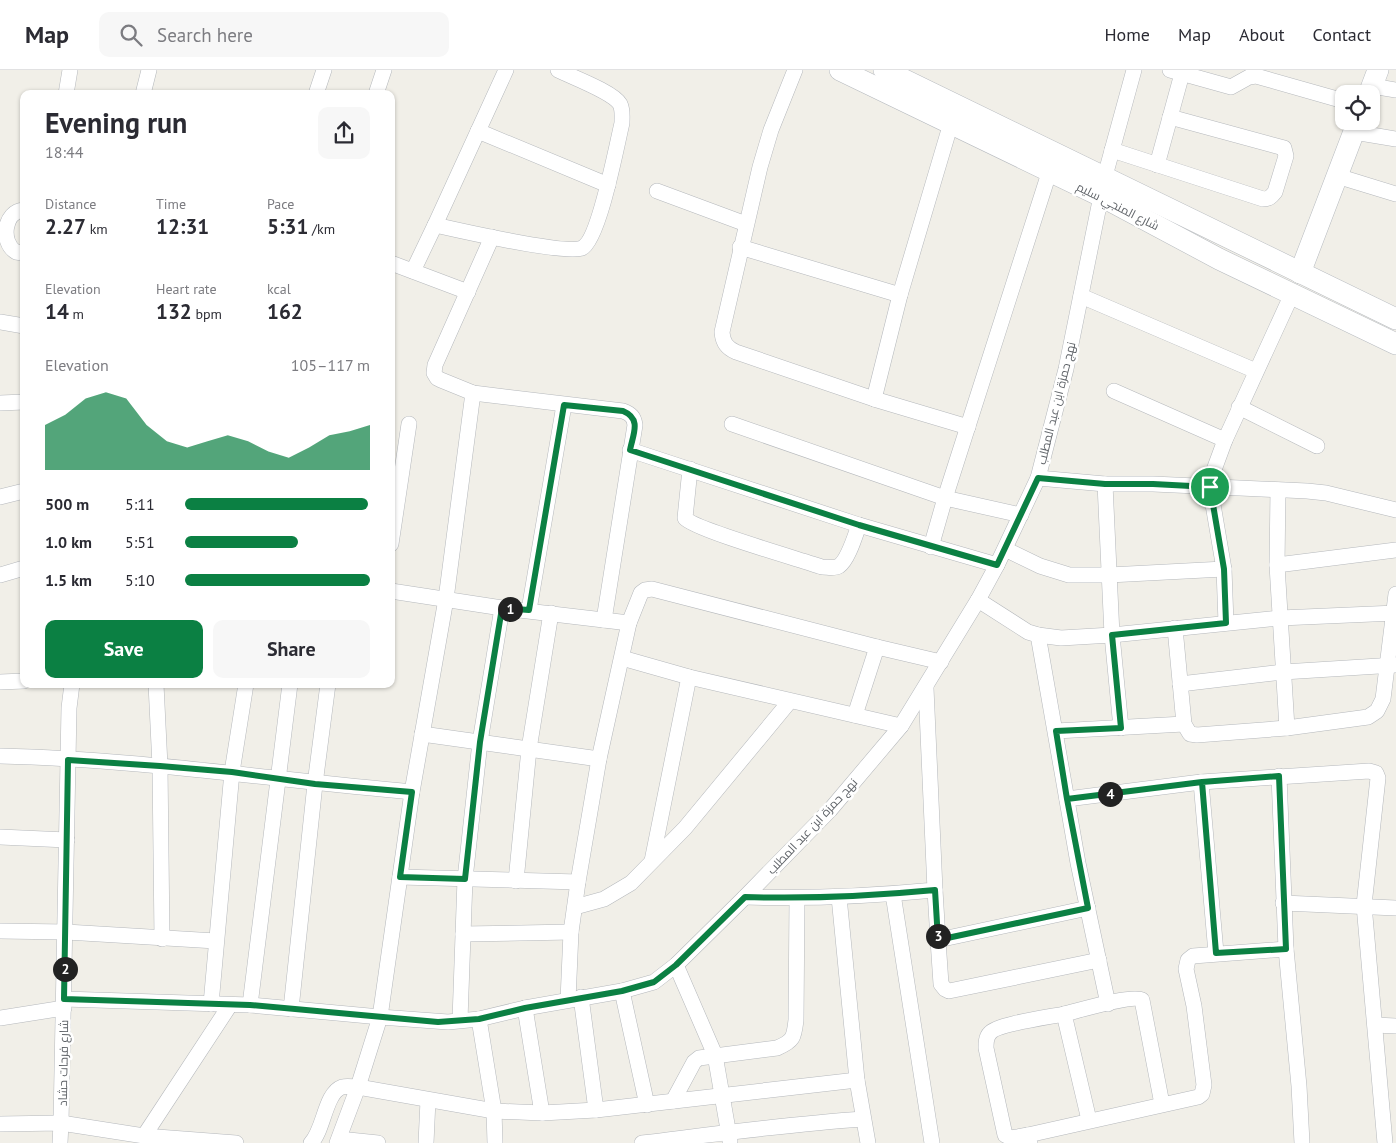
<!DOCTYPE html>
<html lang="en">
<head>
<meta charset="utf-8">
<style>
	:root { --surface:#fff; --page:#f7f7f7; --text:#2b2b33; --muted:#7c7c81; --line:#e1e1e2; --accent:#0b8043 }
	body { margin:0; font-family:"PT Sans",Cairo,sans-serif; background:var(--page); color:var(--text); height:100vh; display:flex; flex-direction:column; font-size:19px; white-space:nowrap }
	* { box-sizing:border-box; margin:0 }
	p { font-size:16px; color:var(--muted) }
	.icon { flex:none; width:28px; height:28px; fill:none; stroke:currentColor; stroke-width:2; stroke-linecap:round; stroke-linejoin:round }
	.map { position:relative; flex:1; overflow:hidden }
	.side { position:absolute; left:20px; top:20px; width:375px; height:598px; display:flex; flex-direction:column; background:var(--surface); border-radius:10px; box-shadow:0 1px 4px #0004 }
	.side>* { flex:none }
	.tools { position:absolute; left:1335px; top:15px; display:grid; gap:10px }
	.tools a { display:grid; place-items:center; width:45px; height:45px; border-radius:10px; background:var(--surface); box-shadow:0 1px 4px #0004; font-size:25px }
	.pin { position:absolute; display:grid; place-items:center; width:42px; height:42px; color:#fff; margin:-21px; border:2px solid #fff; border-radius:50%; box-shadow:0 1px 5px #0007 }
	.km { position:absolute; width:25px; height:25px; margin:-12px; border-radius:50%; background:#222; color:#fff; font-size:14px; line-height:25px; text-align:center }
	.round { display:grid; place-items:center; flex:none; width:52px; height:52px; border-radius:10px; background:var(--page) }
	.summary { display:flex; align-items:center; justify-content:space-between; height:85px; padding:0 25px }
	h1 { font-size:28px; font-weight:700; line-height:38px }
	.metrics { display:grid; grid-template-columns:repeat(3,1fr); gap:8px; height:85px; padding:5px 25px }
	.metrics div { display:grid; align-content:center }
	.metrics b { font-size:21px; font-weight:700 }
	.metrics small { font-size:14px; font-weight:400 }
	.metrics p { font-size:14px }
	.chart { height:140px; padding:10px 25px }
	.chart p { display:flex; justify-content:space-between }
	.chart svg { width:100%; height:90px; margin-top:5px; fill:var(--accent); opacity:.7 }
	.button { display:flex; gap:10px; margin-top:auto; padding:10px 25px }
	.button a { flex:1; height:58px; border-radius:10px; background:var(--accent); color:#fff; font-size:20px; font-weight:700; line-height:58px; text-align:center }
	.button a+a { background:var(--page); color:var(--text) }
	ul { padding:0 25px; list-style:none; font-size:16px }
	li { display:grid; grid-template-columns:80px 60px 1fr; align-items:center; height:38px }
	li i { height:12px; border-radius:6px; background:var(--accent) }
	header { display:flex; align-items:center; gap:30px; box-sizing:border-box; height:70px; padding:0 25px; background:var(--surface); border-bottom:1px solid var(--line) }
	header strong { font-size:24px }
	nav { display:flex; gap:28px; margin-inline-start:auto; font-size:18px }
	.search { width:350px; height:45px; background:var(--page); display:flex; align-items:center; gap:12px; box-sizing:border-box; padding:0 18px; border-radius:10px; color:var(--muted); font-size:19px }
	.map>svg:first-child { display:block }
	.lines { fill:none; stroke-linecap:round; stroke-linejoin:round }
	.street-casing { stroke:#b5b8bc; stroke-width:16 }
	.secondary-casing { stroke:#b6babf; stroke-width:22 }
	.street { stroke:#fff; stroke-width:15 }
	.secondary { stroke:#fff; stroke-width:21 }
	.route-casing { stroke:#fff; stroke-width:10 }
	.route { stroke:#0b8043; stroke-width:6 }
	.labels { text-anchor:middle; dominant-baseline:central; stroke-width:5; stroke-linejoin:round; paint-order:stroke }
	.street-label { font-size:12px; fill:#5f6368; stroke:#fff }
</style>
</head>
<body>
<header>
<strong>Map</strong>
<div class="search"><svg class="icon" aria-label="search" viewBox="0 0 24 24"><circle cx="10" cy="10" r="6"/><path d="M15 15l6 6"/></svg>Search here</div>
<nav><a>Home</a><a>Map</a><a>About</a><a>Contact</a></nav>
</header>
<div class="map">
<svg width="1396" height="1073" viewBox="0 0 1396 1073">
	<rect width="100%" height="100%" fill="#f1efe8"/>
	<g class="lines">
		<defs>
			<g id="street">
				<path d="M506,0L435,155C457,160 567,185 582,178C599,170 617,74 622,53C622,46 623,40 620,34C613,22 572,7 558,0"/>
				<path d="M795,0L771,60L760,97L722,262C723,273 727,278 736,282L874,329L968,357"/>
				<path d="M1170,0L1231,17L1249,7L1256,6L1344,31"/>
				<path d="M1372,16L1396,20"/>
				<path d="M66,24L70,0"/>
				<path d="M143,24L149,0"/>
				<path d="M316,24L324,0"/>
				<path d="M376,24L384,0"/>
				<path d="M478,61L608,115"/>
				<path d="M1354,62L1396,69"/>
				<path d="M1112,80L1263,129C1269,129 1271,127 1275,122L1286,86L1284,78L1170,47"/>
				<path d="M1157,95L1183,0"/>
				<path d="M1337,106L1396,124"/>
				<path d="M657,121L746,154"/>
				<path d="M24,140C4,141 0,172 16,182C16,182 23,183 24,184"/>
				<path d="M492,167L435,295L434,303L437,308L441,310L473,323L623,341C631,344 634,347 635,355L604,550"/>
				<path d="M740,177L900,225"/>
				<path d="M391,193L468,222"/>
				<path d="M413,201L435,155"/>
				<path d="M1081,226L1256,301"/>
				<path d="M0,252L24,256"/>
				<path d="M1114,321L1225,370"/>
				<path d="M874,329L900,225L951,53"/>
				<path d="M0,333L24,332"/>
				<path d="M1239,337L1317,376"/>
				<path d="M732,354L945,428L1021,445"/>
				<path d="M630,380L859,455L997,495"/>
				<path d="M690,399L685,448C693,459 802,490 822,497C828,497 834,499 839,496C848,490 855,466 859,455"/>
				<path d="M1038,408L1105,414H1153L1307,421L1326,423L1396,440"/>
				<path d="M1105,414L1112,565L1121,658"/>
				<path d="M1278,420L1277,495L1287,658"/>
				<path d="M0,427L24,421"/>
				<path d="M391,474L409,354"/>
				<path d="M931,477L945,428L1049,103"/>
				<path d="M1005,479L1040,496L1069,505H1109L1224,499"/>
				<path d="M1277,495L1396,480"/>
				<path d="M0,505L24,498"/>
				<path d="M391,521L502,538L629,553"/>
				<path d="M978,530L1028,562L1038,565L1061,568L1112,565L1280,548L1396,543"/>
				<path d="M529,540L564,335"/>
				<path d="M1226,553L1224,499L1210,417L1211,408L1225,370L1292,224"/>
				<path d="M1175,558L1184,654L1190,664L1197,665L1287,658L1368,647L1377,641L1383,629L1396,524"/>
				<path d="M1038,565L1078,793L1108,934"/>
				<path d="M622,588L689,607L901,656"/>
				<path d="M0,612L24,611"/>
				<path d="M156,614L160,696L162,869"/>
				<path d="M1180,614L1283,602L1395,595"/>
				<path d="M855,645L877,577"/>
				<path d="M1056,661L1184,654"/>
				<path d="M422,664L599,689"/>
				<path d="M0,686C138,689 275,710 412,722"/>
				<path d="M1279,706L1286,879L1299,1016L1302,1073"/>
				<path d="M1201,712L1216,883"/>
				<path d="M1067,729L1201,712L1369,701L1376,703L1378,708L1364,835L1385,1073"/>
				<path d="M0,767L67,770"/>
				<path d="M652,791L689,607"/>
				<path d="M400,807L578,812"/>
				<path d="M516,811L529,679L551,543"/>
				<path d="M935,820L938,870L1088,838"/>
				<path d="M893,824L932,1073"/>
				<path d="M745,827C809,829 872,826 935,820L926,618"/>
				<path d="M839,827L857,1010L868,1073"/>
				<path d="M1283,833L1396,838"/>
				<path d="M575,837L604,829L631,813L685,758L790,631"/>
				<path d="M0,861L66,862L216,871"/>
				<path d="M463,864L571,862"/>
				<path d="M938,870L941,914L945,919L949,921L1099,890"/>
				<path d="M676,895L715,985L730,1071"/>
				<path d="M622,921L647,1035"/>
				<path d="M581,927L596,1040"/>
				<path d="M64,929L250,935L380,947L448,952L479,949L525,938L622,921L654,912L676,895L745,827L830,740L901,656L978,530L997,495L1038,408L1066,299L1105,106L1134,0"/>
				<path d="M568,930L571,862L578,812L599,689L629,553L641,523L645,520L652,519L877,577L941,592"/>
				<path d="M211,934L232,702L246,614"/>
				<path d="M250,935L290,614"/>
				<path d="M525,938L542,1043"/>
				<path d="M291,939L315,714L328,614"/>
				<path d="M0,948L64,938"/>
				<path d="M479,949L494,1041L495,1073"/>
				<path d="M460,950L465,809L480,672L502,538"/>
				<path d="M1375,955L1396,956"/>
				<path d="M673,1031L694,992L699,988L777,978C794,971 794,967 796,950L797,829"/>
				<path d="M1089,1050L1064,944C1077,941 1133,924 1142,930L1162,1034"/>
				<path d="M0,1054L61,1053L144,1066L236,1073"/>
				<path d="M1028,1065L1011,1068L1005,1065L986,978C986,973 986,967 990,963C997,954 1050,947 1064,944"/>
				<path d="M144,1066L230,935"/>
				<path d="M339,1069L378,1073"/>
				<path d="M60,1073L61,1053L69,638L72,614"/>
				<path d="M311,1073C324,1060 325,1023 342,1017C347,1016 353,1017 358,1017L494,1041L542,1043L596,1040L857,1010"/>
				<path d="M337,1073L358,1017L380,947L412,722L446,529L473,323"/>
				<path d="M426,1073L428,1030"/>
				<path d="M642,1073C716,1064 789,1054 863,1049"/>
				<path d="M1030,1073L1028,1065L1198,1027L1202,1024L1204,1015L1194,936L1186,899L1188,890L1193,886L1286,879"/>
			</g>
			<g id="secondary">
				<path d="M840,0L1101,126L1219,189L1396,274"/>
				<path d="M884,0L1396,249"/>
				<path d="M1369,24L1378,0"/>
				<path d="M1300,203L1358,51"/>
			</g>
		</defs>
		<!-- street casing -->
		<use href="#street" class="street-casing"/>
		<!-- secondary casing -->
		<use href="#secondary" class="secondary-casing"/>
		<!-- street -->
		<use href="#street" class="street"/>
		<!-- secondary -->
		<use href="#secondary" class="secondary"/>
	</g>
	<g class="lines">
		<defs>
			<path id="route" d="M1210,417L1153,414H1105L1038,408L997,495L859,455L630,380C633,364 642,349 623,341L564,335L529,540L502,538L480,672L465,809L400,807L412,722L315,714L232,702L160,696L68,690L64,929L250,935L438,952L479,949L525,938L622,921L654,912L676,895L745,827C809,829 872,826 935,820L938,870L1088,838L1067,729L1202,712L1279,706L1286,879L1216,883L1202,712L1067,729L1056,661L1121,658L1112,565L1226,553L1224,499L1210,417"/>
		</defs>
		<!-- route casing -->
		<use href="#route" class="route-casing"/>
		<!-- route -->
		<use href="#route" class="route"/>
	</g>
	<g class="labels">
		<!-- street labels -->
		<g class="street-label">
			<text transform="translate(1118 136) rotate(27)">شارع المنجي سليم</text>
			<text transform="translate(1056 333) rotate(-76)">نهج حمزة ابن عبد المطلب</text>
			<text transform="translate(812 756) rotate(-47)">نهج حمزة ابن عبد المطلب</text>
			<text transform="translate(63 993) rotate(-89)">شارع فرحات حشاد</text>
		</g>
	</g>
</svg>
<div class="tools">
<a><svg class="icon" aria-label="locate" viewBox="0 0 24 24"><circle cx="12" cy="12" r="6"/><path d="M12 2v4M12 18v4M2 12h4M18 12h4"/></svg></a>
</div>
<div class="pin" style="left:1210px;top:417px;background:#1e9e55"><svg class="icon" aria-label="arrive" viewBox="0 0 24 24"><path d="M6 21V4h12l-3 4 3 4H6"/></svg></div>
<b class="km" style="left:510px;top:539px">1</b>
<b class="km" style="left:65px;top:899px">2</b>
<b class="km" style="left:938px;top:866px">3</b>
<b class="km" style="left:1110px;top:724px">4</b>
<section class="side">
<div class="summary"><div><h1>Evening run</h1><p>18:44</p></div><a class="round"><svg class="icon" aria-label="share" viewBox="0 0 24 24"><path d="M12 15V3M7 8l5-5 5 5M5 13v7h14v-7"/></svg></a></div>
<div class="metrics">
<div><p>Distance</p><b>2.27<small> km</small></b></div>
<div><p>Time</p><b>12:31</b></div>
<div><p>Pace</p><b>5:31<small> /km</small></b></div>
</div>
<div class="metrics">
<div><p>Elevation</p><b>14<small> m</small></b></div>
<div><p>Heart rate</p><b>132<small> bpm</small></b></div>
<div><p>kcal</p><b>162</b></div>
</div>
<div class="chart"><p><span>Elevation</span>105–117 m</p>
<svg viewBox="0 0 160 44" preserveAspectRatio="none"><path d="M0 44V22L10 17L20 9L30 6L40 9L50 22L60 30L70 33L80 30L90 27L100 30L110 35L120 38L130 33L140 27L150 25L160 22V44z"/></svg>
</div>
<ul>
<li><b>500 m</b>5:11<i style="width:99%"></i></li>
<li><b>1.0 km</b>5:51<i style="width:61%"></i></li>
<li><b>1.5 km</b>5:10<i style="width:100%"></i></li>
</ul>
<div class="button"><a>Save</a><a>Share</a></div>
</section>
</div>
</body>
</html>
